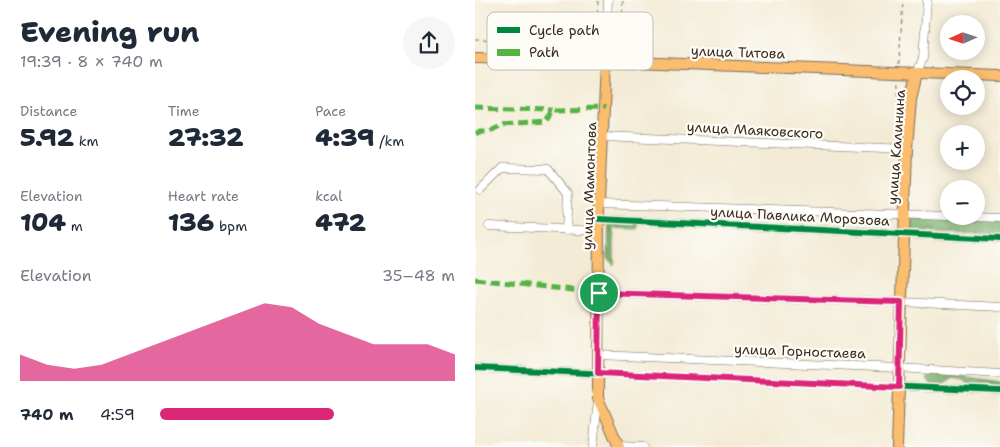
<!DOCTYPE html>
<html lang="en">
<head>
<meta charset="utf-8">
<style>
	:root { --surface:#fff; --page:#f6f6f7; --text:#1f2937; --muted:#747a83; --accent:#db2777 }
	body { margin:0; font-family:"Shantell Sans",sans-serif; background:var(--page); color:var(--text); height:100vh; display:flex; flex-direction:column; font-size:19px; white-space:nowrap }
	* { box-sizing:border-box; margin:0 }
	p { font-size:16px; color:var(--muted) }
	.icon { flex:none; width:28px; height:28px; fill:none; stroke:currentColor; stroke-width:2; stroke-linecap:round; stroke-linejoin:round }
	.map { position:relative; flex:1; overflow:hidden }
	.side { display:flex; flex-direction:column; background:var(--surface); width:475px }
	.side>* { flex:none }
	.needle { width:32px; rotate:267deg }
	.fabs { position:absolute; left:465px; top:15px; display:grid; gap:10px }
	.fabs a { display:grid; place-items:center; width:45px; height:45px; border-radius:50%; background:var(--surface); box-shadow:0 2px 12px #0003; font-size:25px }
	.pin { position:absolute; display:grid; place-items:center; width:42px; height:42px; color:#fff; margin:-21px; border:2px solid #fff; border-radius:50%; box-shadow:0 1px 5px #0007 }
	.round { display:grid; place-items:center; flex:none; width:52px; height:52px; border-radius:26px; background:var(--page) }
	.summary { display:flex; align-items:center; justify-content:space-between; height:85px; padding:0 20px }
	h1 { font-size:28px; font-weight:800; line-height:38px }
	.figures { display:grid; grid-template-columns:repeat(3,1fr); gap:8px; height:85px; padding:5px 20px }
	.figures div { display:grid; align-content:center }
	.figures b { font-size:25px; font-weight:800 }
	.figures small { font-size:14px; font-weight:400 }
	.figures p { font-size:14px }
	.chart { height:140px; padding:10px 20px }
	.chart p { display:flex; justify-content:space-between }
	.chart svg { width:100%; height:90px; margin-top:5px; fill:var(--accent); opacity:.7 }
	ul { padding:0 20px; list-style:none; font-size:16px }
	li { display:grid; grid-template-columns:80px 60px 1fr; align-items:center; height:38px }
	li i { height:12px; border-radius:6px; background:var(--accent) }
	main { display:flex; flex:1; min-height:0 }
	.map>svg:first-child { display:block }
	.forest { fill:url(#forest-crowns); stroke:#5c6e46 }
	.lines { fill:none; stroke-linecap:round; stroke-linejoin:round }
	.minor-casing { stroke:#7b6e5e; stroke-width:9 }
	.major-casing { stroke:#7b6e5e; stroke-width:12 }
	.path { stroke:#7b6e5e; stroke-width:1; stroke-dasharray:4 4; stroke-linecap:butt }
	.minor { stroke:#fff; stroke-width:8 }
	.major { stroke:#fbbd6e; stroke-width:10 }
	.quiet { stroke:#57b245; stroke-width:5; stroke-dasharray:10 5; stroke-linecap:butt }
	.cycleway-casing { stroke:#fdfcf7; stroke-width:9 }
	.cycleway { stroke:#00873e; stroke-width:6 }
	.route-casing { stroke:#fff; stroke-width:10 }
	.route { stroke:#db2777; stroke-width:6 }
	.labels { text-anchor:middle; dominant-baseline:central; stroke-width:4.5; stroke-linejoin:round; paint-order:stroke }
	.street-label { font-size:14px; fill:#3b2a1e; stroke:#fdfcf7 }
	.key { fill:#fdfcf7; stroke:#c3bdb6; stroke-width:1 }
	.key-label { font-size:14px; fill:#3b2a1e }
</style>
</head>
<body>
<main>
<section class="side">
<div class="summary"><div><h1>Evening run</h1><p>19:39 · 8 × 740 m</p></div><a class="round"><svg class="icon" aria-label="share" viewBox="0 0 24 24"><path d="M12 15V3M7 8l5-5 5 5M5 13v7h14v-7"/></svg></a></div>
<div class="figures">
<div><p>Distance</p><b>5.92<small> km</small></b></div>
<div><p>Time</p><b>27:32</b></div>
<div><p>Pace</p><b>4:39<small> /km</small></b></div>
</div>
<div class="figures">
<div><p>Elevation</p><b>104<small> m</small></b></div>
<div><p>Heart rate</p><b>136<small> bpm</small></b></div>
<div><p>kcal</p><b>472</b></div>
</div>
<div class="chart"><p><span>Elevation</span>35–48 m</p>
<svg viewBox="0 0 160 44" preserveAspectRatio="none"><path d="M0 44V31L10 36L20 38L30 36L40 31L50 26L60 21L70 16L80 11L90 6L100 8L110 16L120 21L130 26L140 26L150 26L160 31V44z"/></svg>
</div>
<ul>
<li><b>740 m</b>4:59<i style="width:59%"></i></li>
</ul>
</section>
<div class="map">
<svg width="525" height="447" viewBox="0 0 525 447">
	<defs>
		<pattern id="forest-crowns" width="20" height="18" patternUnits="userSpaceOnUse" patternTransform="scale(1.25)"><rect width="20" height="18" fill="#7db26e"/><path d="M2 6a3 3 0 1 1 6 0M12 15a3 3 0 1 1 6 0" fill="none" stroke="#68915a"/></pattern>
	</defs>
	<rect width="100%" height="100%" fill="#fdfcf7"/>
	<filter id="ink" filterUnits="userSpaceOnUse"><feTurbulence type="fractalNoise" baseFrequency=".02" numOctaves="2"/><feDisplacementMap in="SourceGraphic" scale="10" xChannelSelector="R" yChannelSelector="G"/><feConvolveMatrix kernelMatrix="1 2 1 2 8 2 1 2 1" color-interpolation-filters="sRGB"/></filter>
	<filter id="wash" filterUnits="userSpaceOnUse"><feTurbulence type="fractalNoise" baseFrequency=".0096" numOctaves="4" result="noise"/><feDisplacementMap in="SourceGraphic" scale="20" xChannelSelector="R" yChannelSelector="G"/><feGaussianBlur stdDeviation="1.12" result="paint"/><feColorMatrix in="noise" values="0 0 0 0 0 0 0 0 0 0 0 0 0 0 0 0 0 1.4 0 .05"/><feComposite in="paint" operator="in"/></filter>
	<g filter="url(#wash)">
		<rect width="100%" height="100%" fill="#f3ebd5"/>
		<!-- forest -->
		<g class="forest">
			<path d="M441,219L463,221L520,220L525,223V236L520,235L513,233C497,233 446,236 435,227V221Z"/>
			<path d="M134,222L164,224L163,229L139,228V265L133,259Z"/>
			<path d="M454,373H467L525,382V388H518L514,383L494,384L488,380L478,378C470,385 466,385 456,385L452,379Z"/>
		</g>
	</g>
	<g filter="url(#ink)">
		<g class="lines">
			<defs>
				<g id="minor">
					<path d="M130,61L133,0"/>
					<path d="M442,73L448,58L452,0"/>
					<path d="M127,136L432,149"/>
					<path d="M5,190L27,168L73,169L93,193L91,230"/>
					<path d="M124,204L474,216"/>
					<path d="M474,216L525,218"/>
					<path d="M124,219L525,239"/>
					<path d="M14,226L124,231"/>
					<path d="M124,293L426,302L525,307"/>
					<path d="M123,355L424,368L525,374"/>
					<path d="M0,368L525,391"/>
					<path d="M143,446L168,447"/>
					<path d="M118,447L123,400"/>
				</g>
				<g id="major">
					<path d="M0,58L130,61L525,76"/>
					<path d="M130,61L124,204L123,398L144,447"/>
					<path d="M422,447L432,149L436,98L442,73"/>
				</g>
			</defs>
			<!-- minor casing -->
			<use href="#minor" class="minor-casing"/>
			<!-- major casing -->
			<use href="#major" class="major-casing"/>
			<!-- path -->
			<g class="path">
				<path d="M0,39L121,44L123,0"/>
				<path d="M146,53L148,0"/>
				<path d="M424,64L428,0"/>
				<path d="M422,142L424,81"/>
			</g>
			<!-- minor -->
			<use href="#minor" class="minor"/>
			<!-- major -->
			<use href="#major" class="major"/>
			<!-- quiet -->
			<g class="quiet">
				<path d="M0,108L79,110"/>
				<path d="M0,133L4,131H14L26,125L72,122L79,110L129,109"/>
				<path d="M0,279L124,293"/>
			</g>
			<defs>
				<g id="cycleway">
					<path d="M124,219L525,239"/>
					<path d="M0,368L525,391"/>
				</g>
			</defs>
			<!-- cycleway casing -->
			<use href="#cycleway" class="cycleway-casing"/>
			<!-- cycleway -->
			<use href="#cycleway" class="cycleway"/>
		</g>
	</g>
	<g class="lines" filter="url(#ink)">
		<defs>
			<path id="route" d="M124,293L426,302L424,387L123,373Z"/>
		</defs>
		<!-- route casing -->
		<use href="#route" class="route-casing"/>
		<!-- route -->
		<use href="#route" class="route"/>
	</g>
	<g class="labels">
		<!-- street labels -->
		<g class="street-label">
			<text transform="translate(263 52) rotate(2)">улица Титова</text>
			<text transform="translate(280 130) rotate(3)">улица Маяковского</text>
			<text transform="translate(421 147) rotate(-86)">улица Калинина</text>
			<text transform="translate(114 186) rotate(-88)">улица Мамонтова</text>
			<text transform="translate(325 216) rotate(3)">улица Павлика Морозова</text>
			<text transform="translate(325 351) rotate(2)">улица Горностаева</text>
		</g>
	</g>
	<!-- legend -->
	<rect x="12" y="12" width="166" height="58" rx="8" class="key"/>
	<rect x="22" y="27" width="23" height="6" fill="#00873e"/>
	<rect x="22" y="49" width="23" height="7" fill="#57b245"/>
	<g class="key-label">
		<text x="54" y="35">Cycle path</text>
		<text x="54" y="57">Path</text>
	</g>
</svg>
<div class="fabs">
<a><svg class="needle" viewBox="-14 -14 28 28"><path d="M0-13l5 13h-10z" fill="#e53935"/><path d="M0 13l5-13h-10z" fill="#747a83"/></svg></a>
<a><svg class="icon" aria-label="locate" viewBox="0 0 24 24"><circle cx="12" cy="12" r="6"/><path d="M12 2v4M12 18v4M2 12h4M18 12h4"/></svg></a>
<a>+</a>
<a>−</a>
</div>
<div class="pin" style="left:124px;top:293px;background:#1e9e55"><svg class="icon" aria-label="arrive" viewBox="0 0 24 24"><path d="M6 21V4h12l-3 4 3 4H6"/></svg></div>
</div>
</main>
</body>
</html>
